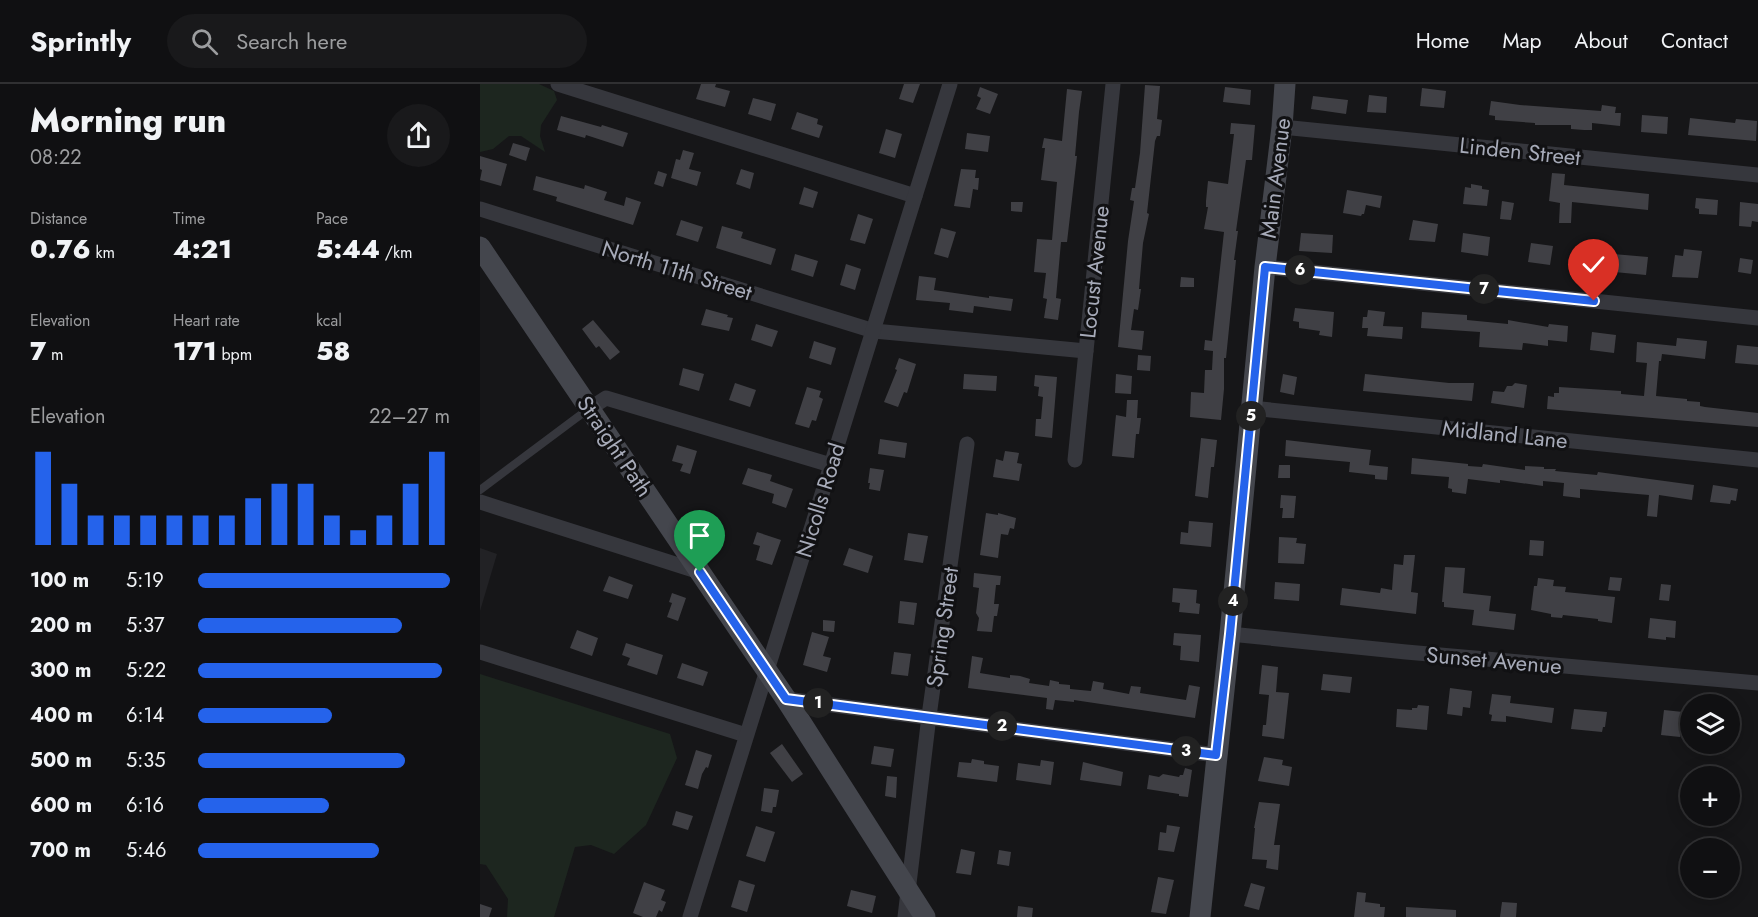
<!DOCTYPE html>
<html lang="en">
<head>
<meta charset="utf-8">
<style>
	:root { --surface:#101012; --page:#19191b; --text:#f1f3f6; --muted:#9c9d9f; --line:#303032; --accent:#2563eb }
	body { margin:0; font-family:Jost,sans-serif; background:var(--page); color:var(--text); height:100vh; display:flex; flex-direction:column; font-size:22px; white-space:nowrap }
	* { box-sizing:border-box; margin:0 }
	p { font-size:20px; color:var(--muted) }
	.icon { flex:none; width:33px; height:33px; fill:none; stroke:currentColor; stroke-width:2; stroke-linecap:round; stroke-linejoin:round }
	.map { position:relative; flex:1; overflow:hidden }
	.drawer { display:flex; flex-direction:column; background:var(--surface); width:480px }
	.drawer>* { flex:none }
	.fabs { position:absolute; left:1200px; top:610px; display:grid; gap:12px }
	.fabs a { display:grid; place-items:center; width:60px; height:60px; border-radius:50%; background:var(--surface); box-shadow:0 3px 15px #0003,0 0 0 2px var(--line); font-size:30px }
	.pin { position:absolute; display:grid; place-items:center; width:51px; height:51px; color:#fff; margin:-62px -26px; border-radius:50% 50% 50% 0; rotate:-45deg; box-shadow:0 0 6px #0007 }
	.pin .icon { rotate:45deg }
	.km { position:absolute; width:30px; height:30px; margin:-15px; border-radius:50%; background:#222; color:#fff; font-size:16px; line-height:30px; text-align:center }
	.round { display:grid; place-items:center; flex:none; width:63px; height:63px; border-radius:32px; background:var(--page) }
	.headline { display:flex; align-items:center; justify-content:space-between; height:102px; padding:0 30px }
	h1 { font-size:33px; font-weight:800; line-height:45px }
	.stats { display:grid; grid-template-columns:repeat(3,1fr); gap:9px; height:102px; padding:6px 30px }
	.stats div { display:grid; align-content:center }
	.stats b { font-size:26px; font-weight:800 }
	.stats small { font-size:16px; font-weight:400 }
	.stats p { font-size:16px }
	.chart { height:168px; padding:12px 30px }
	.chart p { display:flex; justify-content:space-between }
	.chart svg { width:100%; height:108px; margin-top:6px; stroke:var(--accent); stroke-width:6 }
	ul { padding:0 30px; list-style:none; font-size:20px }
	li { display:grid; grid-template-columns:96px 72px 1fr; align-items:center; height:45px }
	li i { height:15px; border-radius:8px; background:var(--accent) }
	header { display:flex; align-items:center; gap:36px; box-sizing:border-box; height:84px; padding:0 30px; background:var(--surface); border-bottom:2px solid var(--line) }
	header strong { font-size:28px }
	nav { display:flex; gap:33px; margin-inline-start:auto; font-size:21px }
	.search { width:420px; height:54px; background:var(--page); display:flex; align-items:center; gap:15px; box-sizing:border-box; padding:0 21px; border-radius:33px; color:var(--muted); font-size:22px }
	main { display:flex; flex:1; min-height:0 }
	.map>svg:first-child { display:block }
	.built { fill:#222225 }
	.green { fill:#1d261f }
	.building { fill:#404045 }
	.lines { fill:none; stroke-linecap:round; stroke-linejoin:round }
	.lane { stroke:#36373d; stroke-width:8 }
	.street { stroke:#36373d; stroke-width:15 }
	.secondary { stroke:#44464d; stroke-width:21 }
	.route-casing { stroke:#fff; stroke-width:12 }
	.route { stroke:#2563eb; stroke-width:8 }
	.labels { text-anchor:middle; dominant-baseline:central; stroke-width:6; stroke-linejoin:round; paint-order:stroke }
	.street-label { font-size:22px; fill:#a7abb9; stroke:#111113 }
</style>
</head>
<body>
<header>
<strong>Sprintly</strong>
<div class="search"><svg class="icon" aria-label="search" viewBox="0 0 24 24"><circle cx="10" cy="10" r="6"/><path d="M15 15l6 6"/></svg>Search here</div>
<nav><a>Home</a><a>Map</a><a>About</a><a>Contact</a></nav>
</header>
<main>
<section class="drawer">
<div class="headline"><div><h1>Morning run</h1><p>08:22</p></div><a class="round"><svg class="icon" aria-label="share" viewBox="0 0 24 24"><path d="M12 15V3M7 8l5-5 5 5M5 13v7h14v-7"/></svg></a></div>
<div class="stats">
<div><p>Distance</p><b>0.76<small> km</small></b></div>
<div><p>Time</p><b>4:21</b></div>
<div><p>Pace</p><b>5:44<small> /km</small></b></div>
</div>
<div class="stats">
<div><p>Elevation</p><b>7<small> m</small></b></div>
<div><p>Heart rate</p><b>171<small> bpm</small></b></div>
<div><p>kcal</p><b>58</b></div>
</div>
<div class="chart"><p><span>Elevation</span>22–27 m</p>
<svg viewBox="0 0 160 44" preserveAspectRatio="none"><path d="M5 44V6M15 44V19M25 44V32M35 44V32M45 44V32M55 44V32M65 44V32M75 44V32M85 44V25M95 44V19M105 44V19M115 44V32M125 44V38M135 44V32M145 44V19M155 44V6"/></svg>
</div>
<ul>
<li><b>100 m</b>5:19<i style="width:100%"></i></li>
<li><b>200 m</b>5:37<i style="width:81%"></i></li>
<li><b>300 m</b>5:22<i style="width:97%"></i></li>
<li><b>400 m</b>6:14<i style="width:53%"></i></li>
<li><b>500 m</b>5:35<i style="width:82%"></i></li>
<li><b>600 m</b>6:16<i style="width:52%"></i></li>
<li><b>700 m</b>5:46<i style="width:72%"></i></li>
</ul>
</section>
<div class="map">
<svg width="1278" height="833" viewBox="0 0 1278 833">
	<rect width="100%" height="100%" fill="#161618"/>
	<!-- built -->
	<path class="built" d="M0,464L17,470L0,527Z"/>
	<!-- green -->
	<g class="green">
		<path d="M0,0H59L74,7L77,16L61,41L60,52L65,68L41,52H29L13,65L0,68Z"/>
		<path d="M0,590L190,650L197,674L166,741L134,770L111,761L95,763L74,833H27L28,815L6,781L0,780Z"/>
	</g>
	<!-- building -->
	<g class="building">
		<path d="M221,0H236L235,3L250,7L245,23L216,15Z"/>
		<path d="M424,0H440L433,19L419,15Z"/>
		<path d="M665,1L680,2L677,35L682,36L680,52H677L675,57L667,129L669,130L663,159L659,205H661L658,226L654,225L651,246L664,247L662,266L638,263L648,157L654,117L650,116L652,104H655L660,69Z"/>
		<path d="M500,3L518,10L510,30L496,25L501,14L497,12Z"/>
		<path d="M745,3L771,6L770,21L743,18Z"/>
		<path d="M942,4L966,7L964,24L940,22Z"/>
		<path d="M587,5L602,7L599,28L595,72H597L587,158H581L576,214L581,215L578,236L564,234L567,215L563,214L566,189L554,188L557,155L572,156L577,98L561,96L565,64H562L564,54L582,57Z"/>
		<path d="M889,11L907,13L906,29L887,28Z"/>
		<path d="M833,12L868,16L866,30L831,25Z"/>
		<path d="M273,14L296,20L291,37L268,30Z"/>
		<path d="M1011,17L1040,21L1121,27L1122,21L1136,23L1135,29H1141L1140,42L1112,39V46H1104L1091,45V41H1055V39L1015,36V32L1009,31Z"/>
		<path d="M317,28L338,35L337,40L343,42L339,54L311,45Z"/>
		<path d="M1162,31L1188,33L1187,50L1161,48Z"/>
		<path d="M81,32L121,43L122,41L148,49L143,63L106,51L105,54L77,46Z"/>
		<path d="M1210,34L1255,39L1256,35L1277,37L1276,57L1208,51Z"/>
		<path d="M751,39L775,41L772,76H766L756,147H758L754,176H756L746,274H744V305L741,336L710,333L711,308L724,309L725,286H732L733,267L724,266L725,256L732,257L744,148L724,145L728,123H726V117L728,97L748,100L754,50H750Z"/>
		<path d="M406,45L422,50L415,74L399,69Z"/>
		<path d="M487,49L510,52L508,68L485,65Z"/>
		<path d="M33,59L50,64L46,77L29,71Z"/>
		<path d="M203,66L214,69L209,85L221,88L217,102L191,94L196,75L200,76Z"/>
		<path d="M0,72L27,80L21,102L0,96L2,86L0,85Z"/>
		<path d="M261,85L274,89L270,105L256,100Z"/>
		<path d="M481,85L496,86L495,94H499L498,106L493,105L490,124L474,122Z"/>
		<path d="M178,87L187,90L183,103L174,100Z"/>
		<path d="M1072,89L1085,90L1084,101L1169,110L1168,126L1092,118L1091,139H1079L1080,119L1069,117Z"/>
		<path d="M56,92L104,105L105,101L127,108L124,116L144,122L146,113L161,118L153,141L76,117L77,113L53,106Z"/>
		<path d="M991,100L1002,102V105L1009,106L1007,122L983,120L985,103L991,104Z"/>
		<path d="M324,103L338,108L333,124L319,120Z"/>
		<path d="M867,106L902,112L900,124L886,121L884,130H882L881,132L863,129Z"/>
		<path d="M1216,114L1238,116L1237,131L1219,130V125L1215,124Z"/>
		<path d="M1022,117L1034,119L1031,136L1020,135Z"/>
		<path d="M531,118H543L542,128L531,127Z"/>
		<path d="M1260,118L1278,120V138L1272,137L1271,143L1259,142Z"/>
		<path d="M378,130L393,135L385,160L370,156Z"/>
		<path d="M201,136L223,143L218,158L196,151Z"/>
		<path d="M933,136L958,140L955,158L929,156Z"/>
		<path d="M242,142L263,148L261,154L296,165L291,181L236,164Z"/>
		<path d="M461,144L476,148L468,174L454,170Z"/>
		<path d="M821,149L853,151L852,169L819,167Z"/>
		<path d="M983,149L1010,153L1008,172L981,168Z"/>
		<path d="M1051,159L1073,162L1070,181L1048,178Z"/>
		<path d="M1097,162L1111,164L1110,168L1168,173L1166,191L1092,184L1094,166L1096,167Z"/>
		<path d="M1204,165L1222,167L1218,194L1192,193L1195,171L1203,172Z"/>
		<path d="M315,170L338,177L333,193L311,186Z"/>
		<path d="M1260,174L1273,176L1271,190L1258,188Z"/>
		<path d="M366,180L381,185L375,206L360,201Z"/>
		<path d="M439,192L456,194L454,206L509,214V212L533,215L531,227L494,222L493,229L469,226L470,219L436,216Z"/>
		<path d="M701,193L714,194V203H700Z"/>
		<path d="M815,224L854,228L852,253L839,251L840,247L819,244V238L813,237Z"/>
		<path d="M226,225L248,231L247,233L253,234L249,247L221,241Z"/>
		<path d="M888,226L905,228L903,242L923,243L922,255L887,252L888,244H882L883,233H887Z"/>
		<path d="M942,228L987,231V236L1028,240V236L1068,243L1069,240L1088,242L1087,258L1068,256V262L1043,259L1042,266L999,263L1000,248L941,244Z"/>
		<path d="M113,236L140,268L130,276L119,262L116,264L102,245Z"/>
		<path d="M276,240L298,247L292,263L271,256Z"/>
		<path d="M1112,248L1136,251L1134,269L1110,266Z"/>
		<path d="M1197,254L1227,257L1225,275L1182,270L1181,277H1179L1176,312L1207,315V317L1220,318V322L1225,323L1278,329V343L1067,325L1068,312L1074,313V309H1079V303L1141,307V310L1164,312L1167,279L1156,278L1157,258L1196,262Z"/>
		<path d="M334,257L356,264L351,281L329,274Z"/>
		<path d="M1257,261L1278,263V281L1255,279Z"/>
		<path d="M658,271L671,272L670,287L657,286Z"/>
		<path d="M419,274L436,280L427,309L424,308L418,323L404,318L417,286L415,285Z"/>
		<path d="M203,284L224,290L219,307L199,301Z"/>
		<path d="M484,290L517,292L516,307L483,305Z"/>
		<path d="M636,290L652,292L651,310L635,309Z"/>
		<path d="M803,290L817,293L814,311L800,308Z"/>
		<path d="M885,290L969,299H994L992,317L883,307Z"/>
		<path d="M555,291L577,293L572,354L555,352L556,335H561L563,313L558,312L559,303L554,302Z"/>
		<path d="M255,299L276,306L270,323L249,316Z"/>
		<path d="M1035,299L1047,301L1044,324L1011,319L1013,307L1024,308L1027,302H1032Z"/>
		<path d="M327,303L341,307L339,313L343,315L336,337L332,336L329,344L315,340Z"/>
		<path d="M647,316H658L657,334H661L659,350H656L654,374L632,372L636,331L646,333Z"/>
		<path d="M721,354L737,356L734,383H731L728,414L715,412Z"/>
		<path d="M400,355L427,359L425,374L398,370Z"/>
		<path d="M806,356L891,366L889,381L908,383L907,396L895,395V391L869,388L870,378L805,372Z"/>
		<path d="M197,361L217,367L210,390L200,387L203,380L192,377Z"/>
		<path d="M525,367L539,369L537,379L542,380L539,397L513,393L516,375L523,377Z"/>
		<path d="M932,374L988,380V382L1002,383L1003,380L1045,386V382L1064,383V385H1076L1075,387L1117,391L1118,388L1214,401L1212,416L1179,411L1177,433L1167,432L1169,411L1100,405V414L1083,412L1084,399L1063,397V402L1020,396V399L988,395L986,410L972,408V405L968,404L969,393L931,390Z"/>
		<path d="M799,381H810V394H798Z"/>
		<path d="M268,384L292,391L290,397L313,405L306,424L292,419L294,410L262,400Z"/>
		<path d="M390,384L404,386L400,407L389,405L390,399H388Z"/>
		<path d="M1233,401L1258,405L1256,417L1251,416L1250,420L1230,418Z"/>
		<path d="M801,411L816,412L814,434H802L803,424H800Z"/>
		<path d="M506,429L518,431V429L536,434L534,445L530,444L528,451L521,450L518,474L500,471Z"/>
		<path d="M709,437L733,439L731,463L700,460L701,448L708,449Z"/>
		<path d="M277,448L301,456L292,481L276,476L280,462L273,460Z"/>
		<path d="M428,449L448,452L443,479L424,476Z"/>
		<path d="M799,453L817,454L816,459L826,460L824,480L798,479Z"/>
		<path d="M1050,456L1064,457L1063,472L1049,471Z"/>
		<path d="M369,464L393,472L388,489L363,481Z"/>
		<path d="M924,471H935L931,508L938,509L936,530L860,521L862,504L900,509L901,504L912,506L914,480L923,481Z"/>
		<path d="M965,483L985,484L983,509L1011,512L1009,527L1036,530L1034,546L992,541L994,526L964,523V518H962Z"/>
		<path d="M494,489L521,492L520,501H516L514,520H519L517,532H514L512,548L497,547L499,534L496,529L499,504L493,503Z"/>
		<path d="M129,492L153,501L148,515L123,507Z"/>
		<path d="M1130,493L1142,494L1140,507L1128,506Z"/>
		<path d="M1058,494L1074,496L1073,502L1086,503L1085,508L1135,513L1132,539L1118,537V535L1083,531L1082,534L1071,533V530L1051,526L1054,502H1057Z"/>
		<path d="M795,498L820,500L819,517L794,515Z"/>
		<path d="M1181,500L1191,501L1189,517L1179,516Z"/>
		<path d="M693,504L717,506L716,519L720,520L719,530L699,528L700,519L692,518Z"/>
		<path d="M192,509L206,514L198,537L187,533L192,519L189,518Z"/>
		<path d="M420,517L437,519L434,541L418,539Z"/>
		<path d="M1170,534L1196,537L1195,554L1186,553V556L1168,554Z"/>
		<path d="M343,536L355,537L354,548L343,547Z"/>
		<path d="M97,546L118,554L112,572L90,564Z"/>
		<path d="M332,548L349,553L343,572L351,574L347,588L323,581Z"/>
		<path d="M694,549L721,551L719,578L700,576L701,562L693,561Z"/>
		<path d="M146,559L183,571L177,591L147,581L150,574L142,571Z"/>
		<path d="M414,568L431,570L428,592L411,590Z"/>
		<path d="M492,572L503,574L500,589L530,594V591L540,592L550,595L549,599L569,602L570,596L579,598V600L590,601V605L611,607L613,597L624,599L623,605L649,610L651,602L661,603L660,609L706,616L709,601L720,603L715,634L594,616V618L575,616L573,626L566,625L567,614L488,604Z"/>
		<path d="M202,579L228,588L223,602L197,594Z"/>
		<path d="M782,581L798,583L796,608L809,609L804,655L782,652L783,641H786L789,611L779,610Z"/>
		<path d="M843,590L872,593L870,609L841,606Z"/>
		<path d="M970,604L992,607L990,624L983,623L982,632L967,630Z"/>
		<path d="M1012,610L1031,612L1030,619L1074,624L1072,639L1026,632V638L1011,637L1012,631L1009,630Z"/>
		<path d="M938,621L949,622L947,646L916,643L917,625L932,626V624H937Z"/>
		<path d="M1094,625L1127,628L1125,643H1123L1122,648L1091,645Z"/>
		<path d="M1184,626L1203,628L1200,653L1181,651Z"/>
		<path d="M302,660L323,690L312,698L290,669Z"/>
		<path d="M394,662L414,665L411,683L391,680Z"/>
		<path d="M216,666L232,671L228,684L226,683L222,690L218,705L205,701Z"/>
		<path d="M784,673L803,676L802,681L812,683L809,702L778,697Z"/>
		<path d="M492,675L504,677V680L519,682L517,698L477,693L479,678L491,679Z"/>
		<path d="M561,676L574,678L571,701L536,696L538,679L560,682Z"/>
		<path d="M603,678L643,688L641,702L600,696Z"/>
		<path d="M705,684L712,686L708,713L699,712V710L667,705L669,691L679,693L683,690L699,693L700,691H703Z"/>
		<path d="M407,692L417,693L416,714L405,712Z"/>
		<path d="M284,704L299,706L296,723H293L292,729L281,727Z"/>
		<path d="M779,718L800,720L794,761H800L798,786L786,784L787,776L772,775L775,744H774Z"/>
		<path d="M196,727L213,732L208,746L192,741Z"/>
		<path d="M687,741L700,743L694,768L678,766L680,748L686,749Z"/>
		<path d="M276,742L295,748L285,778L266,772Z"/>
		<path d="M481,765L495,768L491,791L476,789Z"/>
		<path d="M519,766L531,768L529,782L517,780Z"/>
		<path d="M678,793L694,796L686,830L671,828Z"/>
		<path d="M259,796L275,801L267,828L251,823Z"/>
		<path d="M164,798L185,806L181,816L186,818L182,828L179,826L176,833H163L153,829Z"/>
		<path d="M771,799L785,803L779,826L764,822Z"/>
		<path d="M371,806L396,812L392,829L367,822Z"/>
		<path d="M877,808L886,809L885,818L900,820V823H905L904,833H874Z"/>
		<path d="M1022,818L1037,819L1036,833H1020Z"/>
		<path d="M0,820L12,824L9,833H0Z"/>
		<path d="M538,822L553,824L552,833H537Z"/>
		<path d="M926,823L976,826V833H926Z"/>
	</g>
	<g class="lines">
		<!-- lane -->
		<path class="lane" d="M0,406L107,326"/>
		<!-- street -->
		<g class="street">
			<path d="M78,0L435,112"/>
			<path d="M802,43L1278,91"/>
			<path d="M0,125L394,247L606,267"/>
			<path d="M785,183L1278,234"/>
			<path d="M771,324L1278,376"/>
			<path d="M109,325L126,314L351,381"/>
			<path d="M595,376L633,0"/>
			<path d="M0,418L220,488"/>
			<path d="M750,550L926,568L1278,599"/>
			<path d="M0,568L266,651"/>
			<path d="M306,615L736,671"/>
			<path d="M210,833L470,0"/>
			<path d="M425,833L449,632L487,360"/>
		</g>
		<!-- secondary -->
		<g class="secondary">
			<path d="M0,163L306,615L445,833"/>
			<path d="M720,833L750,550L785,183L802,43L805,0"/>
		</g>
	</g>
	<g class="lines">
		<defs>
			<path id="route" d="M220,488L306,615L736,671L750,550L785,183L1114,217"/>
		</defs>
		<!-- route casing -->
		<use href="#route" class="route-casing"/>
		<!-- route -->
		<use href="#route" class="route"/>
	</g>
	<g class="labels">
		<!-- street labels -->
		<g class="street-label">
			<text transform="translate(1040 67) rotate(6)">Linden Street</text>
			<text transform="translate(795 94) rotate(-83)">Main Avenue</text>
			<text transform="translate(197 186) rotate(17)">North 11th Street</text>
			<text transform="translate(614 188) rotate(-84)">Locust Avenue</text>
			<text transform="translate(1025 350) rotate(6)">Midland Lane</text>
			<text transform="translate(135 362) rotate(56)">Straight Path</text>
			<text transform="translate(340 416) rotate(-73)">Nicolls Road</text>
			<text transform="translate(462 543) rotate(-82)">Spring Street</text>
			<text transform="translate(1014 576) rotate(5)">Sunset Avenue</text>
		</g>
	</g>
</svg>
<div class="fabs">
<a><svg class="icon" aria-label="layers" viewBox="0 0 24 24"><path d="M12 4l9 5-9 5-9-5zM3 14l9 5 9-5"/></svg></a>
<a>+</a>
<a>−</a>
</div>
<div class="pin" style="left:220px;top:488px;background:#1e9e55"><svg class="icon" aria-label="arrive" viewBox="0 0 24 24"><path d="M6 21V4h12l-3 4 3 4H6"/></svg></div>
<div class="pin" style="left:1114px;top:217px;background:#d93025"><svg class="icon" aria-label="check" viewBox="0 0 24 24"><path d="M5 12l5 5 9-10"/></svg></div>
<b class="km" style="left:338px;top:619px">1</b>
<b class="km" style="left:522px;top:642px">2</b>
<b class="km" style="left:706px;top:667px">3</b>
<b class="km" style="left:753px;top:517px">4</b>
<b class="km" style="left:771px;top:332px">5</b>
<b class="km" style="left:820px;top:186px">6</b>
<b class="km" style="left:1004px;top:205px">7</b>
</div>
</main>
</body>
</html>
